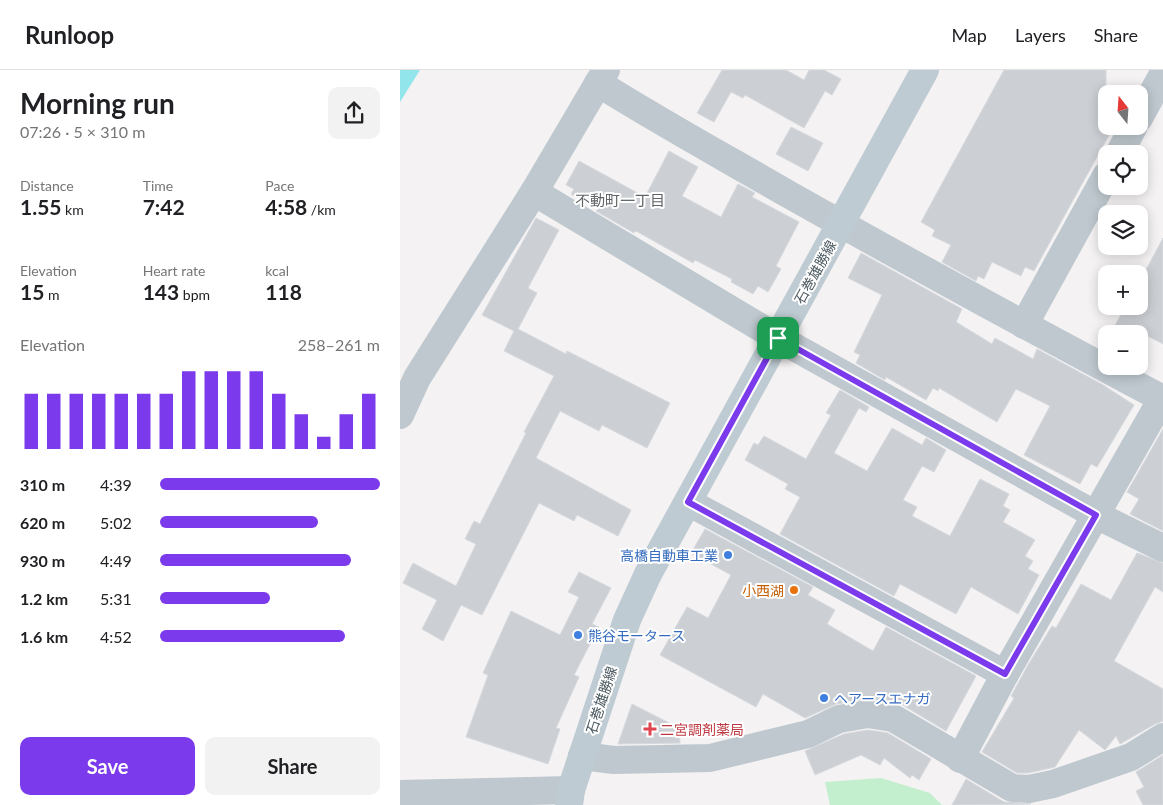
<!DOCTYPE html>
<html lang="en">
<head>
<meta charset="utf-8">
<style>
	:root { --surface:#fff; --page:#f2f2f2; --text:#202124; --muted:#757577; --line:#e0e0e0; --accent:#7c3aed }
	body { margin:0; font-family:Lato,"Noto Sans JP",sans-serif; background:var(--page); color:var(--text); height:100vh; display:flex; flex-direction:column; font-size:19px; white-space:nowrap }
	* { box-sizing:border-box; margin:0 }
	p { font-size:16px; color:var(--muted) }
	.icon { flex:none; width:28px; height:28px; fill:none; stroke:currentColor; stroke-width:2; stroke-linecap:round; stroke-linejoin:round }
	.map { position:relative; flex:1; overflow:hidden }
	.side { display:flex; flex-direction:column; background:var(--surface); width:400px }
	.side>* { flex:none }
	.needle { width:32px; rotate:343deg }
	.controls { position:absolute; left:698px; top:15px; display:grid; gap:10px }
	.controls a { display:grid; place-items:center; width:50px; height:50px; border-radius:10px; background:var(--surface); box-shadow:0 2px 12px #0003; font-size:25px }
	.pin { position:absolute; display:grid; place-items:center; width:42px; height:42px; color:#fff; margin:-21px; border-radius:10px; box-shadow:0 2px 8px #0006 }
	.round { display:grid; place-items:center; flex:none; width:52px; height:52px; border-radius:10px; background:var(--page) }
	.headline { display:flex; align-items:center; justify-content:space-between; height:85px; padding:0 20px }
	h1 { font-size:28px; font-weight:700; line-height:38px }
	.metrics { display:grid; grid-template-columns:repeat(3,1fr); gap:8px; height:85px; padding:5px 20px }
	.metrics div { display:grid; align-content:center }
	.metrics b { font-size:21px; font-weight:700 }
	.metrics small { font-size:14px; font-weight:400 }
	.metrics p { font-size:14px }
	.chart { height:140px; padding:10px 20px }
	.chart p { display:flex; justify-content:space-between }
	.chart svg { width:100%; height:90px; margin-top:5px; stroke:var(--accent); stroke-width:6 }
	.button { display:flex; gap:10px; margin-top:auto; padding:10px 20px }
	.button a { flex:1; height:58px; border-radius:10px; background:var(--accent); color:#fff; font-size:20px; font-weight:700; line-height:58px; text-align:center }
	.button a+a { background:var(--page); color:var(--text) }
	ul { padding:0 20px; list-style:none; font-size:16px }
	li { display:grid; grid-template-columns:80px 60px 1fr; align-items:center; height:38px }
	li i { height:12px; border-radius:6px; background:var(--accent) }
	header { display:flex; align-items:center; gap:30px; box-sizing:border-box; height:70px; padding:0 25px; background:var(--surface); border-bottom:1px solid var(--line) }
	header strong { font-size:24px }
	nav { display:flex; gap:28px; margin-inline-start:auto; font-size:18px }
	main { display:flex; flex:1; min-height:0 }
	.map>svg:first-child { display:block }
	.green { fill:#c3efce }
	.water { fill:#92e5eb }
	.building { fill:#ccd0d4; stroke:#d6d9dd }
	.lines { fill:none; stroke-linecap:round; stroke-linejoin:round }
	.street { stroke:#bec8ce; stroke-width:28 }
	.secondary { stroke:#bfcbd3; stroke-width:28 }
	.route-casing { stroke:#fff; stroke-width:10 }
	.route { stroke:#7c3aed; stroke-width:6 }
	.shop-dot { fill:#3f7fe0; stroke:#fff; stroke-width:2 }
	.food-dot { fill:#e8710a; stroke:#fff; stroke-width:2 }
	.health-dot { fill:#e0444e; stroke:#fff; stroke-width:2 }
	.labels { text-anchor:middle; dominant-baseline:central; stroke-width:4; stroke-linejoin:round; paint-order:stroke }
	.street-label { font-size:14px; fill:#4a585f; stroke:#fff }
	.shop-label { font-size:14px; fill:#366cbe; stroke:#fff; text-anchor:start }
	.food-label { font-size:14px; fill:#c56008; stroke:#fff; text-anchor:end }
	.health-label { font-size:14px; fill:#be3a42; stroke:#fff; text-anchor:start }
	.neighbourhood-label { font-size:15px; fill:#5f6467; stroke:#fff }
</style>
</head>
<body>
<header>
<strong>Runloop</strong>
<nav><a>Map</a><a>Layers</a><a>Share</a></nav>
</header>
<main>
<section class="side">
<div class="headline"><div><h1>Morning run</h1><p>07:26 · 5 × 310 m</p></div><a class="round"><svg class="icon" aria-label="share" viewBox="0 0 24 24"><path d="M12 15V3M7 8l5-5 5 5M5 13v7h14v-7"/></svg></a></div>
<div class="metrics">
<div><p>Distance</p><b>1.55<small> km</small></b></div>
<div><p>Time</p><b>7:42</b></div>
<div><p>Pace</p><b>4:58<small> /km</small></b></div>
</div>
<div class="metrics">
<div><p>Elevation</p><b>15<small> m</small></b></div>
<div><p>Heart rate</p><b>143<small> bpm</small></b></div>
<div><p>kcal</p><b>118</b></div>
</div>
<div class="chart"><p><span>Elevation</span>258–261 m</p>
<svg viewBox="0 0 160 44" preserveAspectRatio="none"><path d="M5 44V17M15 44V17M25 44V17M35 44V17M45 44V17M55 44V17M65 44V17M75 44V6M85 44V6M95 44V6M105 44V6M115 44V17M125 44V27M135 44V38M145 44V27M155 44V17"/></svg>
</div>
<ul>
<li><b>310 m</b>4:39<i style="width:100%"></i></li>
<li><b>620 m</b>5:02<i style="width:72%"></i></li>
<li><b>930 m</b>4:49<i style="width:87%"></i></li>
<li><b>1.2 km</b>5:31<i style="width:50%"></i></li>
<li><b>1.6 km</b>4:52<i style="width:84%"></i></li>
</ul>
<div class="button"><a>Save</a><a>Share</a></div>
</section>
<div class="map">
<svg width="763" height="735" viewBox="0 0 763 735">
	<rect width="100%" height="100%" fill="#f4f2f3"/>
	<!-- green -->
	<path class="green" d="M481,708L530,723L542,735H430L425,712Z"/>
	<!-- water -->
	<path class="water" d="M0,0H20L0,32Z"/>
	<!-- building -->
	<g class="building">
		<path d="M322,0H386L404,10L409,0H424L441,9L432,25L425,21L404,58L345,25L343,28L331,22L314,52L297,43Z"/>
		<path d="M604,0H706V56H714L634,201L625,197L621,206L592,192L584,209L578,206L576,211L542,192L551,175L532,166L535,160L521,152Z"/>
		<path d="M391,57L423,73L408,101L376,84Z"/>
		<path d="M269,81L298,97L282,126L321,147L338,114L355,123L352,127L399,152L376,196L381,199L368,222L358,216L353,224L331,212L332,209L295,190L293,193L236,161L234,163L196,141L198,139L171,124L174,119L166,115L179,91L245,127Z"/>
		<path d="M136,148L159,160L128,218L137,223L118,259L166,284L167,281L270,333L247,378L202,355L199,361L160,341L136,388L231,440L218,466L177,445L174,451L139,433L82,545L61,535L43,571L22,559L37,530L3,513L13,493L56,516L76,474L65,469L74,451L80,454L126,363L124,362L154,306L104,281L114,261L82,245Z"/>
		<path d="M763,168V274L744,264H710L726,236H739V213Z"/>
		<path d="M461,183L562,239L556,252L592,274L595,268L633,289L637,279L703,315L734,335L697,397L691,394L680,414L624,385L650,336L616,319L597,352L539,318L538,321L533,318L526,330L486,307L485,310L456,293L460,285L454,282L482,225L448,208Z"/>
		<path d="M440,320L469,337L466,342L459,338L434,383L467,401L492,358L522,375L526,368L546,380L534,402L522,396L503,430L517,437L512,446L550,466L580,409L609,424L603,436L610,440L603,452L635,470L625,486L633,491L628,499L639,505L618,544L571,517L556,544L500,514L494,526L380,464L400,427L385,419L388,414L345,390L354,373L358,375L364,366L406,389L431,345L426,343Z"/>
		<path d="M763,359V461L730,444L739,429L727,422Z"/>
		<path d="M305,459L413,517L408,525L435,540L427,554L473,581L486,557L576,606L546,661L501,634L470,629L436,634L405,648L363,624L356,637L260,585L287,537L308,548L331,505L291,483Z"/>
		<path d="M737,483L763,493V522L755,517L714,591L763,619V651L755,654L720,674L716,666L705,680L679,660L655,697L628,703H617L582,682L614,628L611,626L628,595L652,556L656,558L681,514L711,530Z"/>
		<path d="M179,502L211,518L192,554L199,557L174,605L179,607L156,658L160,659L148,694L66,667L88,605L83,603L111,541L160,565L179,527L168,522Z"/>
		<path d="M232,634L279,658L280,673L218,674Z"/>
		<path d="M468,660L488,663L531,689L519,710L512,705L510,708L484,688L480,695L461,685L415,705L405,681L444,664Z"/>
		<path d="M763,685V735H743L736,721L744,717L736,702Z"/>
		<path d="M566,709L604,732L631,734L552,735Z"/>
	</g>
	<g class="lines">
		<!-- street -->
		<g class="street">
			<path d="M198,13C260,52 324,87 388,124C512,194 637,262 763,329"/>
			<path d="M739,48L763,4"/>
			<path d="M719,84L734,56"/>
			<path d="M134,122L378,268L696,445L763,478"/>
			<path d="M624,255L706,106"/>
			<path d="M0,345L17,308L134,122L206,0"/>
			<path d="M288,432L605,604"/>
			<path d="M182,686L214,690L310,688L408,664L439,649L468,644L493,648L612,718L629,719L653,714L731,687L763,667"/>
			<path d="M560,689L605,604L763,327"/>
			<path d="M0,724L171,720"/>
		</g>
		<!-- secondary -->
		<path class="secondary" d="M169,735L171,720L227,550L248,504L525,0"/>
	</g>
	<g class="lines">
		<defs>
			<path id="route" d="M378,268L696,445L605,604L288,432Z"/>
		</defs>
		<!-- route casing -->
		<use href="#route" class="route-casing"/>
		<!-- route -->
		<use href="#route" class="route"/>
	</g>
	<!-- markers -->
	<g class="shop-dot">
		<circle cx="328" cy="485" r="5"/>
		<circle cx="178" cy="565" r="5"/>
		<circle cx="424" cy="628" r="5"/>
	</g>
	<circle class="food-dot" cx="394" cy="520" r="5"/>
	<path class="health-dot" d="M247.5 651.5h5v5h5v5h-5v5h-5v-5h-5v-5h5z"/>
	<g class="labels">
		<!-- street labels -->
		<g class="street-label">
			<text transform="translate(415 202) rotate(-61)">石巻雄勝線</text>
			<text transform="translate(201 630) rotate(-72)">石巻雄勝線</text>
		</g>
		<!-- shop labels -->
		<g class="shop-label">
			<text x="318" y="485" text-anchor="end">高橋自動車工業</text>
			<text x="188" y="565">熊谷モータース</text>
			<text x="434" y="628">ヘアースエナガ</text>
		</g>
		<!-- food labels -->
		<g class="food-label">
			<text x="384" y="520">小西湖</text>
		</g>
		<!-- health labels -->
		<g class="health-label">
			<text x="260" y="659">二宮調剤薬局</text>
		</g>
		<!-- neighbourhood labels -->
		<g class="neighbourhood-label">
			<text x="220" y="130">不動町一丁目</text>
		</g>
	</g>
</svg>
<div class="controls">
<a><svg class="needle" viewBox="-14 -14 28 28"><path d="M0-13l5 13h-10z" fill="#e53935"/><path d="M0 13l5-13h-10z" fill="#757577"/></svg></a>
<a><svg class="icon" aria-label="locate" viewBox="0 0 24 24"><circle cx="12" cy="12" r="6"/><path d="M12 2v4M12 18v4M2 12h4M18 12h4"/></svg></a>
<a><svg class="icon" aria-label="layers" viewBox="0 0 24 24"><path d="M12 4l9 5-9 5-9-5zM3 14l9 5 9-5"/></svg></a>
<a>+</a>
<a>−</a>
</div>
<div class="pin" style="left:378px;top:268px;background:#1e9e55"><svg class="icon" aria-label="arrive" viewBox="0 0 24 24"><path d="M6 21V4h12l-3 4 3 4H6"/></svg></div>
</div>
</main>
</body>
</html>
